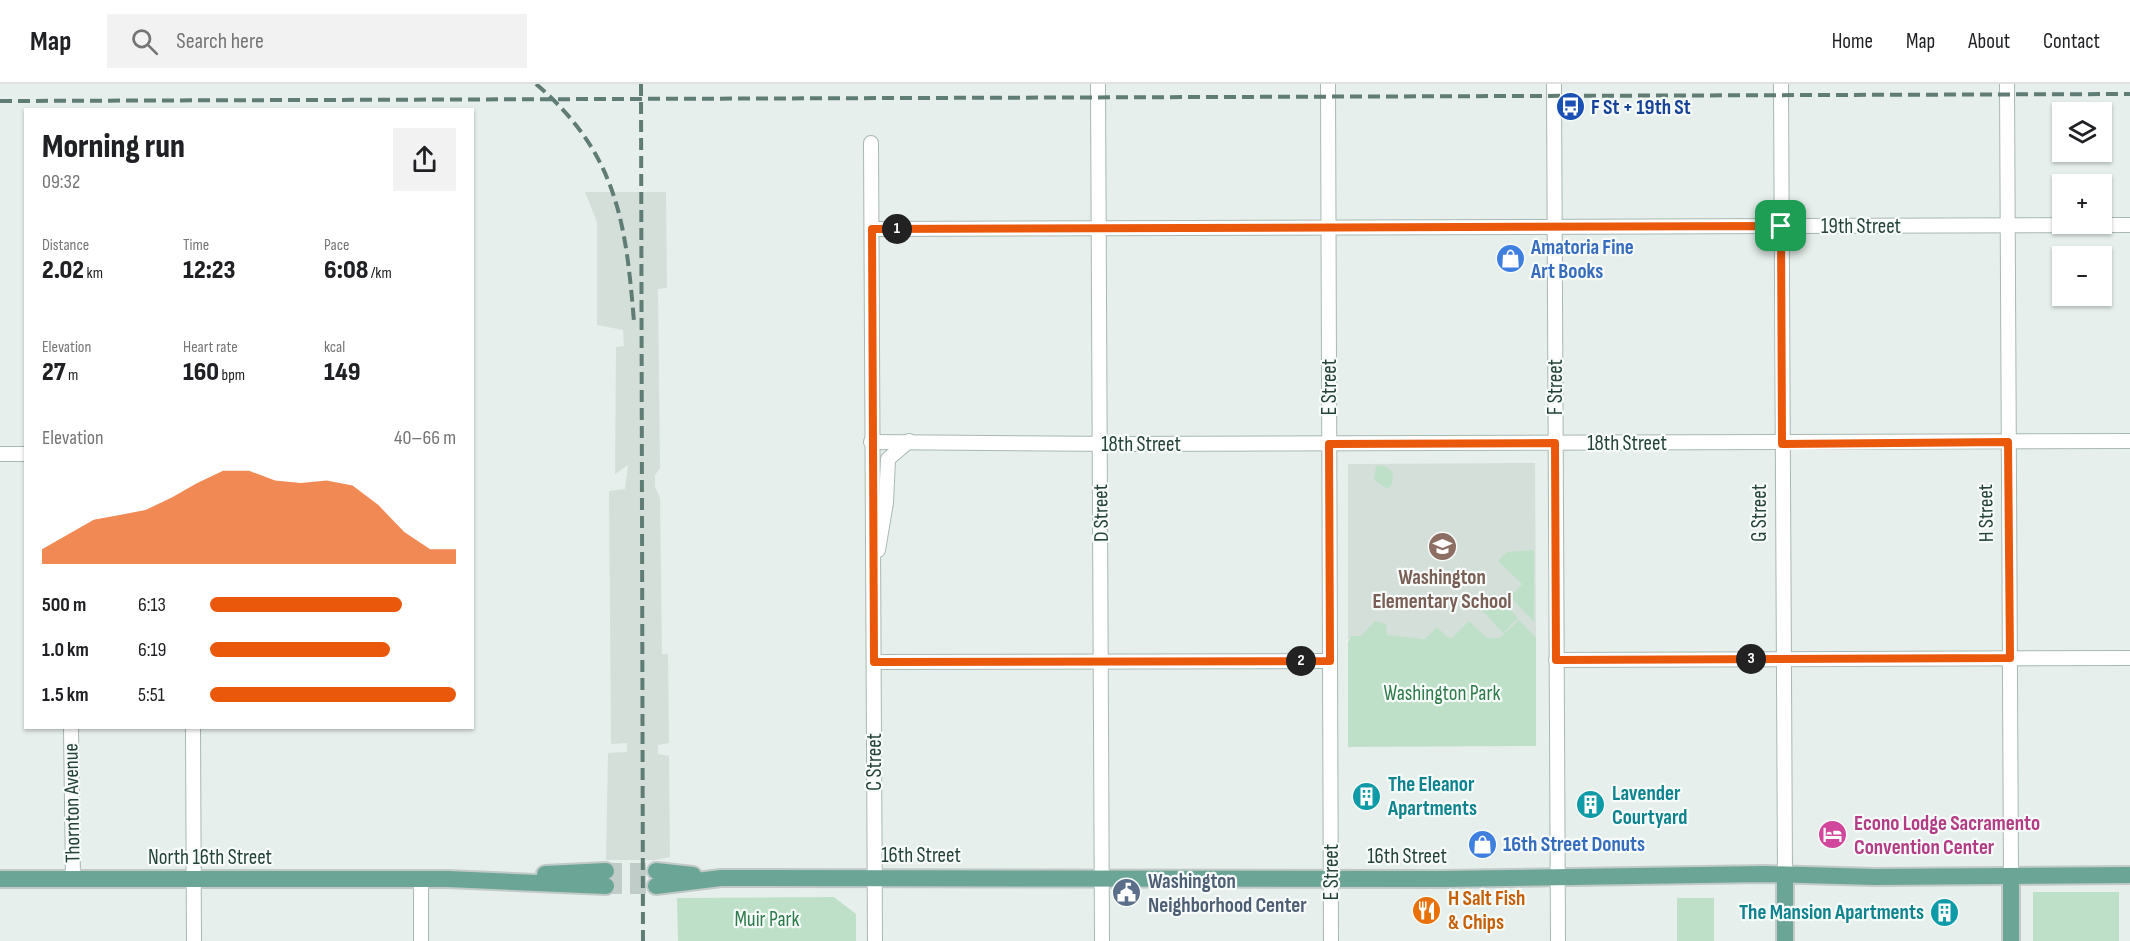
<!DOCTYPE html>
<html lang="en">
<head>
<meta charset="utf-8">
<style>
	:root { --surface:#fff; --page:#f2f2f2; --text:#202124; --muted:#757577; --line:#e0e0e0; --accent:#ea580c }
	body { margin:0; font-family:"Sofia Sans Condensed",sans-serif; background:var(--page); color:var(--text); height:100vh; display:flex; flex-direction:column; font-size:22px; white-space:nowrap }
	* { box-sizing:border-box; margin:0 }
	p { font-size:20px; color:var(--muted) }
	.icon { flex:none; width:33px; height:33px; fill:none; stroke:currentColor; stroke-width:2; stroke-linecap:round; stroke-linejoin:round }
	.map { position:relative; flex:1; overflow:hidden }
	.details { position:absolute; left:24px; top:24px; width:450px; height:621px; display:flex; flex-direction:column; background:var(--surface); border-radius:0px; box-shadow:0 2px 4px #0004 }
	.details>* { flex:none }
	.fabs { position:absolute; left:2052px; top:18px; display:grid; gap:12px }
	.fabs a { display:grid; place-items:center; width:60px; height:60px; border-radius:0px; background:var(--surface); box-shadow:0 2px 4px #0004; font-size:30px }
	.pin { position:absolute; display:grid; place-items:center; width:51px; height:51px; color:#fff; margin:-26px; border-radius:12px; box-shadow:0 3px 9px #0006 }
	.km { position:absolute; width:30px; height:30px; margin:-15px; border-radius:50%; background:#222; color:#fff; font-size:16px; line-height:30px; text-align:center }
	.round { display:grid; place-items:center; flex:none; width:63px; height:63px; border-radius:0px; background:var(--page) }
	.summary { display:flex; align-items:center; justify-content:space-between; height:102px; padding:0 18px }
	h1 { font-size:33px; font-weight:800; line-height:45px }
	.stats { display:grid; grid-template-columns:repeat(3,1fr); gap:9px; height:102px; padding:6px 18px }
	.stats div { display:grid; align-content:center }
	.stats b { font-size:26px; font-weight:800 }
	.stats small { font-size:16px; font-weight:400 }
	.stats p { font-size:16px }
	.chart { height:168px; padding:12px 18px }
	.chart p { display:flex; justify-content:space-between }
	.chart svg { width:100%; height:108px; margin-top:6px; fill:var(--accent); opacity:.7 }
	ul { padding:0 18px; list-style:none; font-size:20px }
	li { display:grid; grid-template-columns:96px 72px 1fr; align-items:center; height:45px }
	li i { height:15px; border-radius:8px; background:var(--accent) }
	header { display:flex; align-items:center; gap:36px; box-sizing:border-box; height:84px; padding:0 30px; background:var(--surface); border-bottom:2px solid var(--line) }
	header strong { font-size:28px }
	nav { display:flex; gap:33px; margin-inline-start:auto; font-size:21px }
	.search { width:420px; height:54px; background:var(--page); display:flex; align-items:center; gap:15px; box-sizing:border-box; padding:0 21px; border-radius:0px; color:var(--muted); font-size:22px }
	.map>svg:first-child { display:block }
	.built { fill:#d4dfda }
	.green { fill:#bfe0c8 }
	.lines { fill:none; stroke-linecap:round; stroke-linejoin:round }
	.major-tunnel { stroke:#bfccc8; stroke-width:16; stroke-dasharray:16 8; stroke-linecap:butt }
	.minor-casing { stroke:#a8b8b2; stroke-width:16 }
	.major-casing { stroke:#c2cac8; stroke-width:20 }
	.minor { stroke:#fff; stroke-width:14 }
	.major { stroke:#6aa596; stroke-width:16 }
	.rail { stroke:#5f7d75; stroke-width:4; stroke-dasharray:12 6; stroke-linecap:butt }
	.route-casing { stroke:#fff; stroke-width:12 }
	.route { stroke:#ea580c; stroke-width:8 }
	.labels { text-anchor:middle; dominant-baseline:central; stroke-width:4.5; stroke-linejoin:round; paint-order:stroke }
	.transit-label { font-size:21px; font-weight:bold; fill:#164399; stroke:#f7fbf9; text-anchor:start }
	.street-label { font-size:21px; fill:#24423a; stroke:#f7fbf9 }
	.shop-label { font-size:21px; font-weight:bold; fill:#366cbe; stroke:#f7fbf9; text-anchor:start }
	.education-label { font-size:21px; font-weight:bold; fill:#785e54; stroke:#f7fbf9 }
	.park-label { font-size:21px; fill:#2d7a4b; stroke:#f7fbf9 }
	.culture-label { font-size:21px; font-weight:bold; fill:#0d838f; stroke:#f7fbf9; text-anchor:start }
	.hotel-label { font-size:21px; font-weight:bold; fill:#b23c85; stroke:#f7fbf9; text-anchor:start }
	.service-label { font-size:21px; font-weight:bold; fill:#4e5e75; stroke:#f7fbf9; text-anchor:start }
	.food-label { font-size:21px; font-weight:bold; fill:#c56008; stroke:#f7fbf9; text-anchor:start }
</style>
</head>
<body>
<header>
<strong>Map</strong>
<div class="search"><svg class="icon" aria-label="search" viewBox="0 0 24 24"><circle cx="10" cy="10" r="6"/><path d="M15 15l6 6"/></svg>Search here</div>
<nav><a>Home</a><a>Map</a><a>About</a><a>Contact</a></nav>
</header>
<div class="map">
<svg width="2130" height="857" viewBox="0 0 2130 857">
	<rect width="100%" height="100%" fill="#e6efeb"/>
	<!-- built -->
	<g class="built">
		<path d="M585,108H666L667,204L658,205L660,384L655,391V403L660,414L662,570H668L669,659L658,661V670L669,672L670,773L655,776H606L608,669L627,668V659L611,660L609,407L625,405L628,381L615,390L616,263L624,262L623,246L597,241V138Z"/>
		<path d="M1535,379L1536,554L1348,555V380Z"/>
	</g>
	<!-- green -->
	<g class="green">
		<path d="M1376,382H1384L1393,388L1392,400L1388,405L1374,396Z"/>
		<path d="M1534,466V538L1510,513L1522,500L1498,477L1507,468Z"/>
		<path d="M1495,510L1518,534L1503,549L1481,525Z"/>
		<path d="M1519,536L1536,554V662L1348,663V558L1351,552H1361L1375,537L1386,540L1387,551L1425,555L1437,543L1447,553L1452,554L1469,537L1487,554H1499Z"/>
		<rect x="2033" y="808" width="86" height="49"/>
		<path d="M834,813L856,830V857H678L677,814Z"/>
		<rect x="1677" y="814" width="37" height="43"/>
	</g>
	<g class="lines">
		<!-- major-tunnel -->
		<g class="major-tunnel">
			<path d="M606,787H656"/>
			<path d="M606,802H656"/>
		</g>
		<defs>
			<g id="minor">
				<path d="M1098,0L1102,857"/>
				<path d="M1328,0L1331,857"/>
				<path d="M1554,0L1558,857"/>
				<path d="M1781,0L1785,791"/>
				<path d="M2007,0L2011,792"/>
				<path d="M871,59L875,857"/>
				<path d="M872,145L2130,141"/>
				<path d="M871,358L1123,360L2130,357"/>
				<path d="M0,370H26"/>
				<path d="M878,466L886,419L888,375L909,357"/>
				<path d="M1556,576L2130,574"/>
				<path d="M874,578L1330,577"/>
				<path d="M71,644L73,795"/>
				<path d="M193,644L194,857"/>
				<path d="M421,795V857"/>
			</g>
			<g id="major">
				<path d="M656,787L693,791"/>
				<path d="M545,790L606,787"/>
				<path d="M1785,791V857"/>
				<path d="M2011,792V857"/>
				<path d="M0,795H448L606,802"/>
				<path d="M656,802L721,794L1443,795L1765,790L1875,793L2130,791"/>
			</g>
		</defs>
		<!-- minor casing -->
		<use href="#minor" class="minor-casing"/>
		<!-- major casing -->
		<use href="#major" class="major-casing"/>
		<!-- minor -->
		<use href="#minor" class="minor"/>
		<!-- major -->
		<use href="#major" class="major"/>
		<!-- rail -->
		<g class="rail">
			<path d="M536,0C617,69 626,139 634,238"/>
			<path d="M641,0L643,857"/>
			<path d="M0,17L2130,10"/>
		</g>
	</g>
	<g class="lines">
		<defs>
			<path id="route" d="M1781,142L1782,360L2008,358L2010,574L1556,576L1555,359L1329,360L1330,577L874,578L872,145Z"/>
		</defs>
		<!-- route casing -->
		<use href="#route" class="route-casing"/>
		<!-- route -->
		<use href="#route" class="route"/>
	</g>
	<!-- icons -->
	<defs>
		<symbol id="bus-disc" viewBox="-11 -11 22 22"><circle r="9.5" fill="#1a4fb4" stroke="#f7fbf9"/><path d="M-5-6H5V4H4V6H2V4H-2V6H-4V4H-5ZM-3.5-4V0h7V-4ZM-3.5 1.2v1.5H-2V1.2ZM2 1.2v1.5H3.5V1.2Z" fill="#fff"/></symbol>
		<symbol id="shop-disc" viewBox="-11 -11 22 22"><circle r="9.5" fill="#3f7fe0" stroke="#f7fbf9"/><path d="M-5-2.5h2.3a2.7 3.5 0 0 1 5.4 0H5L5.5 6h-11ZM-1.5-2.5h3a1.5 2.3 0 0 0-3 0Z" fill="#fff"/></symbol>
		<symbol id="school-disc" viewBox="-11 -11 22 22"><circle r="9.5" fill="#8d6e63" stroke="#f7fbf9"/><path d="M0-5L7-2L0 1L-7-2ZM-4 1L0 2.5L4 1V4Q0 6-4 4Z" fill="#fff"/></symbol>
		<symbol id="building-disc" viewBox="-11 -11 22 22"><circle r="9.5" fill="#0f9aa8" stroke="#f7fbf9"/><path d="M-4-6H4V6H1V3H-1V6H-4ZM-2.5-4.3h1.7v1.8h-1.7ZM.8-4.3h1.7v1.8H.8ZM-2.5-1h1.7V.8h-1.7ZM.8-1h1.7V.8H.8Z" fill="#fff"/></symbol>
		<symbol id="hotel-disc" viewBox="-11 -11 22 22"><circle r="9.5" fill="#d1479c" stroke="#f7fbf9"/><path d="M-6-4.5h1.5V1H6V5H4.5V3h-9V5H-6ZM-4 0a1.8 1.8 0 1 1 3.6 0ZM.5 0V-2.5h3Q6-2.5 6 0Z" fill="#fff"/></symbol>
		<symbol id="civic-disc" viewBox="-11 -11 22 22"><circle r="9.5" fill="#5c6f8a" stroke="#f7fbf9"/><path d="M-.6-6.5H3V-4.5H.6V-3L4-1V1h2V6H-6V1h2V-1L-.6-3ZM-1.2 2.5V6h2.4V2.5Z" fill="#fff"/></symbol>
		<symbol id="restaurant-disc" viewBox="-11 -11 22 22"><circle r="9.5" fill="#e8710a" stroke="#f7fbf9"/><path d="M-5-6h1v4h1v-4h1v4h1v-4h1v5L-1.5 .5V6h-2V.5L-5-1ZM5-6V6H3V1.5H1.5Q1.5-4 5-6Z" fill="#fff"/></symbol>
	</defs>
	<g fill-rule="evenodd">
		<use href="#bus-disc" x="1554" y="6" width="33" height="33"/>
		<use href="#shop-disc" x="1494" y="158" width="33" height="33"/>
		<use href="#school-disc" x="1426" y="446" width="33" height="33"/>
		<use href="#building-disc" x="1350" y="696" width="33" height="33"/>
		<use href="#building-disc" x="1574" y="704" width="33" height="33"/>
		<use href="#hotel-disc" x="1816" y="734" width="33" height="33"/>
		<use href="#shop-disc" x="1466" y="744" width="33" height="33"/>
		<use href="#civic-disc" x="1110" y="792" width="33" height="33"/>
		<use href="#restaurant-disc" x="1410" y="810" width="33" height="33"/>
		<use href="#building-disc" x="1928" y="812" width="33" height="33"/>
	</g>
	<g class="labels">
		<!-- transit labels -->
		<g class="transit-label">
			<text x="1591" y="23">F St + 19th St</text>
		</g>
		<!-- street labels -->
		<g class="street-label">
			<text x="1861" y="142">19th Street</text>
			<text transform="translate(1329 303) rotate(-90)">E Street</text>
			<text transform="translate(1555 303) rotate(-90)">F Street</text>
			<text x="1627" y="359">18th Street</text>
			<text x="1141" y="360">18th Street</text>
			<text transform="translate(1101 429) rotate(-91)">D Street</text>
			<text transform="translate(1759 429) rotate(-90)">G Street</text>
			<text transform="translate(1986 429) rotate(-91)">H Street</text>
			<text transform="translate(874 678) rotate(-90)">C Street</text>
			<text transform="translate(72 719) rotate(-91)">Thornton Avenue</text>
			<text x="921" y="771">16th Street</text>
			<text x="1407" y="772">16th Street</text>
			<text x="210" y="773">North 16th Street</text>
			<text transform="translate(1331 788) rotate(-90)">E Street</text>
		</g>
		<!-- shop labels -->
		<g class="shop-label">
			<text x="1531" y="163">Amatoria Fine<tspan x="1531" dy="24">Art Books</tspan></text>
			<text x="1503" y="760">16th Street Donuts</text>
		</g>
		<!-- education labels -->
		<g class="education-label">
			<text x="1442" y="493">Washington<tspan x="1442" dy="24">Elementary School</tspan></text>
		</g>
		<!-- park labels -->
		<g class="park-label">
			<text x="1442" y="609">Washington Park</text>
			<text x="767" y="835">Muir Park</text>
		</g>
		<!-- culture labels -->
		<g class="culture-label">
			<text x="1388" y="700">The Eleanor<tspan x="1388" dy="24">Apartments</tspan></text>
			<text x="1612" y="709">Lavender<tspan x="1612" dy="24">Courtyard</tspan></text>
			<text x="1924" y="828" text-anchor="end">The Mansion Apartments</text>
		</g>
		<!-- hotel labels -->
		<g class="hotel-label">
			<text x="1854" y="739">Econo Lodge Sacramento<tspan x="1854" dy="24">Convention Center</tspan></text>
		</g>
		<!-- service labels -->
		<g class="service-label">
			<text x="1148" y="797">Washington<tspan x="1148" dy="24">Neighborhood Center</tspan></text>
		</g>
		<!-- food labels -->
		<g class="food-label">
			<text x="1448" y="814">H Salt Fish<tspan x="1448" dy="24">&amp; Chips</tspan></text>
		</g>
	</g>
</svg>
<div class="fabs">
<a><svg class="icon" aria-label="layers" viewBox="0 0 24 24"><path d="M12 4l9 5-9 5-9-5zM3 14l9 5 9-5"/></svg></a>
<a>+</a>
<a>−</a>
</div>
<div class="pin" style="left:1781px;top:142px;background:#1e9e55"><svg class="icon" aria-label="arrive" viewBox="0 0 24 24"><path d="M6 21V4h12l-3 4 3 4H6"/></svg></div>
<b class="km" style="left:897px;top:145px">1</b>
<b class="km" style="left:1301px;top:577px">2</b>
<b class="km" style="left:1751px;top:575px">3</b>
<section class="details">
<div class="summary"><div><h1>Morning run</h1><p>09:32</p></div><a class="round"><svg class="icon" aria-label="share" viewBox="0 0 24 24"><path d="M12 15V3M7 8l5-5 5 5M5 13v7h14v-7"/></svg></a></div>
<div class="stats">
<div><p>Distance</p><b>2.02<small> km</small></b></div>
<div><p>Time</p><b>12:23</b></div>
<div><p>Pace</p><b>6:08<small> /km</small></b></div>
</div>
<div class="stats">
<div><p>Elevation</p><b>27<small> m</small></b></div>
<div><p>Heart rate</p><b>160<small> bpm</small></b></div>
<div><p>kcal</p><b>149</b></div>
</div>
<div class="chart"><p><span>Elevation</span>40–66 m</p>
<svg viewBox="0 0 160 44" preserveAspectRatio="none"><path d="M0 44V38L10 32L20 26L30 24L40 22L50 17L60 11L70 6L80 6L90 10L100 11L110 10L120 12L130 20L140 31L150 38L160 38V44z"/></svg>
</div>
<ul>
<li><b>500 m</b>6:13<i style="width:78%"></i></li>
<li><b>1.0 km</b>6:19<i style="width:73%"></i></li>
<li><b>1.5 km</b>5:51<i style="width:100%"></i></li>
</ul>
</section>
</div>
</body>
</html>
